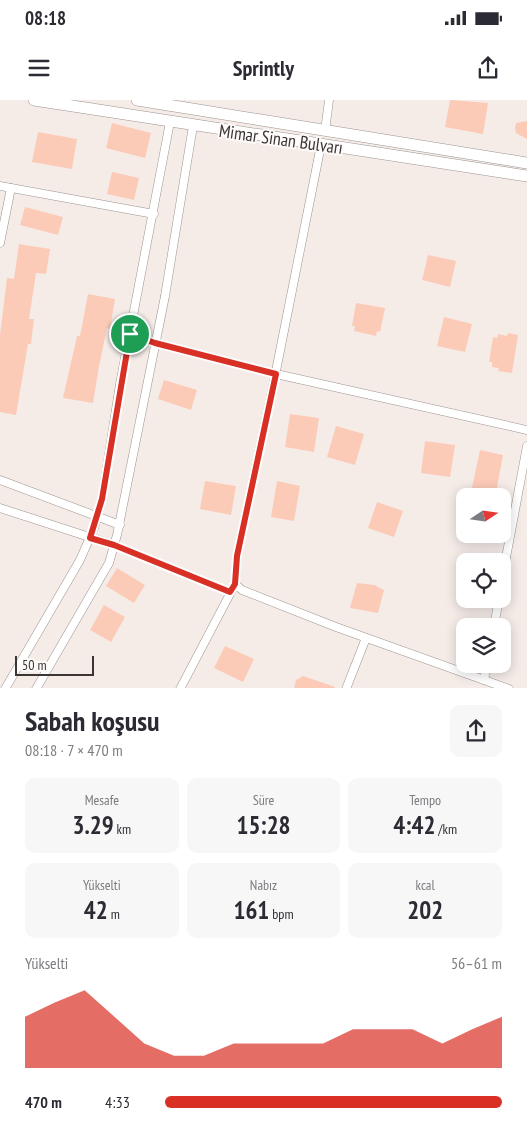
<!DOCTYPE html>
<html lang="tr">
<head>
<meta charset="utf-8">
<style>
	:root { --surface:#fff; --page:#f7f7f7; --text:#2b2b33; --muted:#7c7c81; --accent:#d93025 }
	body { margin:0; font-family:"PT Sans Narrow",sans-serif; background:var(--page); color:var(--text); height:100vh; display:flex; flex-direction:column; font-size:19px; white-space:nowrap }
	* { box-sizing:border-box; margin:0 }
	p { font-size:16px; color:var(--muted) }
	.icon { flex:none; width:28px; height:28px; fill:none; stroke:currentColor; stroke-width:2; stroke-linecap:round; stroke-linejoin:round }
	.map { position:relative; height:588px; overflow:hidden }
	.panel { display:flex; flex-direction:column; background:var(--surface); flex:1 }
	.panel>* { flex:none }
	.needle { width:32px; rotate:77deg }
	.fabs { position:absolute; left:456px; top:388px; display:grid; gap:10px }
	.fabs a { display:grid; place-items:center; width:55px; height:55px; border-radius:10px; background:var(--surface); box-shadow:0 2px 12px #0003; font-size:25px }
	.scale { position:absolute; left:15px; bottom:12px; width:79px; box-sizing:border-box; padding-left:5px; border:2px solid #3a3635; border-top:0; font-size:14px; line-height:18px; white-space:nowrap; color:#3a3635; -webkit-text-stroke:4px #fefaf9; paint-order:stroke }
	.pin { position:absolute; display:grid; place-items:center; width:42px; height:42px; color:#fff; margin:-21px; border:2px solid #fff; border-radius:50%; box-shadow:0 1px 5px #0007 }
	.round { display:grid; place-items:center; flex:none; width:52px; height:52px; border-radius:10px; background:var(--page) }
	.head { display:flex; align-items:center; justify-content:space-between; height:85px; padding:0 25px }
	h1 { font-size:28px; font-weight:700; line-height:38px }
	.metrics { display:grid; grid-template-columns:repeat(3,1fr); gap:8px; height:85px; padding:5px 25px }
	.metrics div { display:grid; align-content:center; border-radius:10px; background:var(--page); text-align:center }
	.metrics b { font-size:25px; font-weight:700 }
	.metrics small { font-size:14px; font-weight:400 }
	.metrics p { font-size:14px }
	.chart { height:140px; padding:10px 25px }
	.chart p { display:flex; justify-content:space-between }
	.chart svg { width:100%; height:90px; margin-top:5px; fill:var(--accent); opacity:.7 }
	ul { padding:0 25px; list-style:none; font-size:16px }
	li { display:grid; grid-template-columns:80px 60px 1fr; align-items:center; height:38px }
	li i { height:12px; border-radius:6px; background:var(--accent) }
	.status { display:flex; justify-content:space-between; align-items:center; height:35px; padding:0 25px; background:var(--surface); direction:ltr }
	.status svg { height:14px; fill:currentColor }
	header { display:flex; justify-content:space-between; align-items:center; height:65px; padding:0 25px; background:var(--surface); font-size:22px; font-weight:700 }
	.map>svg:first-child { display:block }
	.building { fill:#fccbb8 }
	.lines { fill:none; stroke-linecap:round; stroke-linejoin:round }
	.street-casing { stroke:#9c9390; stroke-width:9 }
	.secondary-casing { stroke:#9c9390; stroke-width:12 }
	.street { stroke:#fff; stroke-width:8 }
	.secondary { stroke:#fff; stroke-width:11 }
	.route-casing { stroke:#fff; stroke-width:10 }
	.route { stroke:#d93025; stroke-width:6 }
	.labels { text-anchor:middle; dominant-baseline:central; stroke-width:4; stroke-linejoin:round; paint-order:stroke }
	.street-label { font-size:18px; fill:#3a3635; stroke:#fefaf9 }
</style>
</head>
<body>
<div class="status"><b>08:18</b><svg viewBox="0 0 49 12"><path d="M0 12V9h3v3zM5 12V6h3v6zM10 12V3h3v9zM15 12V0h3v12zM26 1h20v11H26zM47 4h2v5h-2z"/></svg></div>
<header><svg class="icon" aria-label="menu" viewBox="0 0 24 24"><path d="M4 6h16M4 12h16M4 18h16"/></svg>Sprintly<svg class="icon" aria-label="share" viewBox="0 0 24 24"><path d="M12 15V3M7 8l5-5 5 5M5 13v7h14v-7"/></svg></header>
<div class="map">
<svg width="527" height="589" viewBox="0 0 527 589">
	<rect width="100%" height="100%" fill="#f5ece8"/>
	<!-- building -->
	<g class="building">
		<path d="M450,0L488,3L483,34L445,27Z"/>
		<path d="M527,21V39L516,33L515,28L516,23Z"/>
		<path d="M112,23L151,33L145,58L106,48Z"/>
		<path d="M38,32L77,39L72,69L32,62Z"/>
		<path d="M112,72L139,78L134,100L107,94Z"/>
		<path d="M25,107L63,117L58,135L20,125Z"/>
		<path d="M19,144L50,149L46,174L36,173L29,219H34L31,244H28L16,315L0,312V235L7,178L14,179Z"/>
		<path d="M428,155L456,161L450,187L422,180Z"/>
		<path d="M88,194L115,199L110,229L107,228L99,266L93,303L63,298L77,236H80Z"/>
		<path d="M356,203L385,208L380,232L377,231L376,236L354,231L355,226H352Z"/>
		<path d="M444,217L472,224L465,252L437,246Z"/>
		<path d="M508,233L518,235L512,273L498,271L499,268L492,267V262H489L493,237L497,238L498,234L507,236Z"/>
		<path d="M164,280L197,290L191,310L158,299Z"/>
		<path d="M290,314L319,318L314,352L285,347Z"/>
		<path d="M336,326L364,334L355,365L327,357Z"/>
		<path d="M425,341L455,345L450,377L421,373Z"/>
		<path d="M480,350L503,355L496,393L472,388Z"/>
		<path d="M205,381L236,386L231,415L200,409Z"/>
		<path d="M277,381L300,386L294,421L271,417Z"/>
		<path d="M377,402L403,411L394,437L368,428Z"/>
		<path d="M117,468L145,485L134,503L106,486Z"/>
		<path d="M357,483L374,485L384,490L378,513L350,508Z"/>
		<path d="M104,505L125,517L111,542L90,530Z"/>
		<path d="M225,546L254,559L243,582L214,568Z"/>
		<path d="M303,576L335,587V589H294L296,580Z"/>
	</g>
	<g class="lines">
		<defs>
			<g id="street">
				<path d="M325,31L329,0"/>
				<path d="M321,45L272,291L237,456L235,484L242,490L336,527L509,589"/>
				<path d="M0,86L154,114"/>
				<path d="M0,143L11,88"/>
				<path d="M130,234L155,243L276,274L527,330"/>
				<path d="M0,380L120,425"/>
				<path d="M0,408L114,445L230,492"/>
				<path d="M502,479L527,346"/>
				<path d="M494,526L499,499"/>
				<path d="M484,580L487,564"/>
				<path d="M5,589L80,460L94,428L102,399L120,284L170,22"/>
				<path d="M36,589L109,463L117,435L165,196L193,26"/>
				<path d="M180,589L232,490"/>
				<path d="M346,589L366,538"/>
			</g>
			<g id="secondary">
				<path d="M34,0L527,76"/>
				<path d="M137,0L527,63"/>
			</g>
		</defs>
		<!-- street casing -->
		<use href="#street" class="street-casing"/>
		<!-- secondary casing -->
		<use href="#secondary" class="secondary-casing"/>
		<!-- street -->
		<use href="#street" class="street"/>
		<!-- secondary -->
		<use href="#secondary" class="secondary"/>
	</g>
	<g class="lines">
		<defs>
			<path id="route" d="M130,234L155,243L276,274L237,456L235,484L230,492L114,445L90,438L102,399Z"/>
		</defs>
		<!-- route casing -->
		<use href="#route" class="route-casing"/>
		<!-- route -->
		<use href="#route" class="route"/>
	</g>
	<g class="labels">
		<!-- street labels -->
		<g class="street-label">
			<text transform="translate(281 39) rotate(8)">Mimar Sinan Bulvarı</text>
		</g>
	</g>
</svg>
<div class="fabs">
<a><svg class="needle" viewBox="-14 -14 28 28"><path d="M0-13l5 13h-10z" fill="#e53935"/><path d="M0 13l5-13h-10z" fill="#7c7c81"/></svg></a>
<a><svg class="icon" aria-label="locate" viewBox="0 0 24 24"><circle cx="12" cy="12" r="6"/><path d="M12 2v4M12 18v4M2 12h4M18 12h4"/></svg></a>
<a><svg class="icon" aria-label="layers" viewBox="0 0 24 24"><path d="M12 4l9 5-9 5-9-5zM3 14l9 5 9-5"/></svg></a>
</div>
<div class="scale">50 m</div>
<div class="pin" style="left:130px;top:234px;background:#1e9e55"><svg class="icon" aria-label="arrive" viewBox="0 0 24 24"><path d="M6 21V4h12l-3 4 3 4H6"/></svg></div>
</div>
<section class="panel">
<div class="head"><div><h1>Sabah koşusu</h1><p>08:18 · 7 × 470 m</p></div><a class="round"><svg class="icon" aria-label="share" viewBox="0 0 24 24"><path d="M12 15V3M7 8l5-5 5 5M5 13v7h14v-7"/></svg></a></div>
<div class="metrics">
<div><p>Mesafe</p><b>3.29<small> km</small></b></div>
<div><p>Süre</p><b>15:28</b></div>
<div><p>Tempo</p><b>4:42<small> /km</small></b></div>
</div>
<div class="metrics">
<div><p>Yükselti</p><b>42<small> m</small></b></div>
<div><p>Nabız</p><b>161<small> bpm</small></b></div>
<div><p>kcal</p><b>202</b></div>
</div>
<div class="chart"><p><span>Yükselti</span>56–61 m</p>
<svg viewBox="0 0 160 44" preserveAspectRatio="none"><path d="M0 44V19L10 12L20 6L30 19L40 32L50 38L60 38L70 32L80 32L90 32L100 32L110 25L120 25L130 25L140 32L150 25L160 19V44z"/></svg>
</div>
<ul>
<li><b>470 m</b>4:33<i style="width:100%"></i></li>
</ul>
</section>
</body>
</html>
